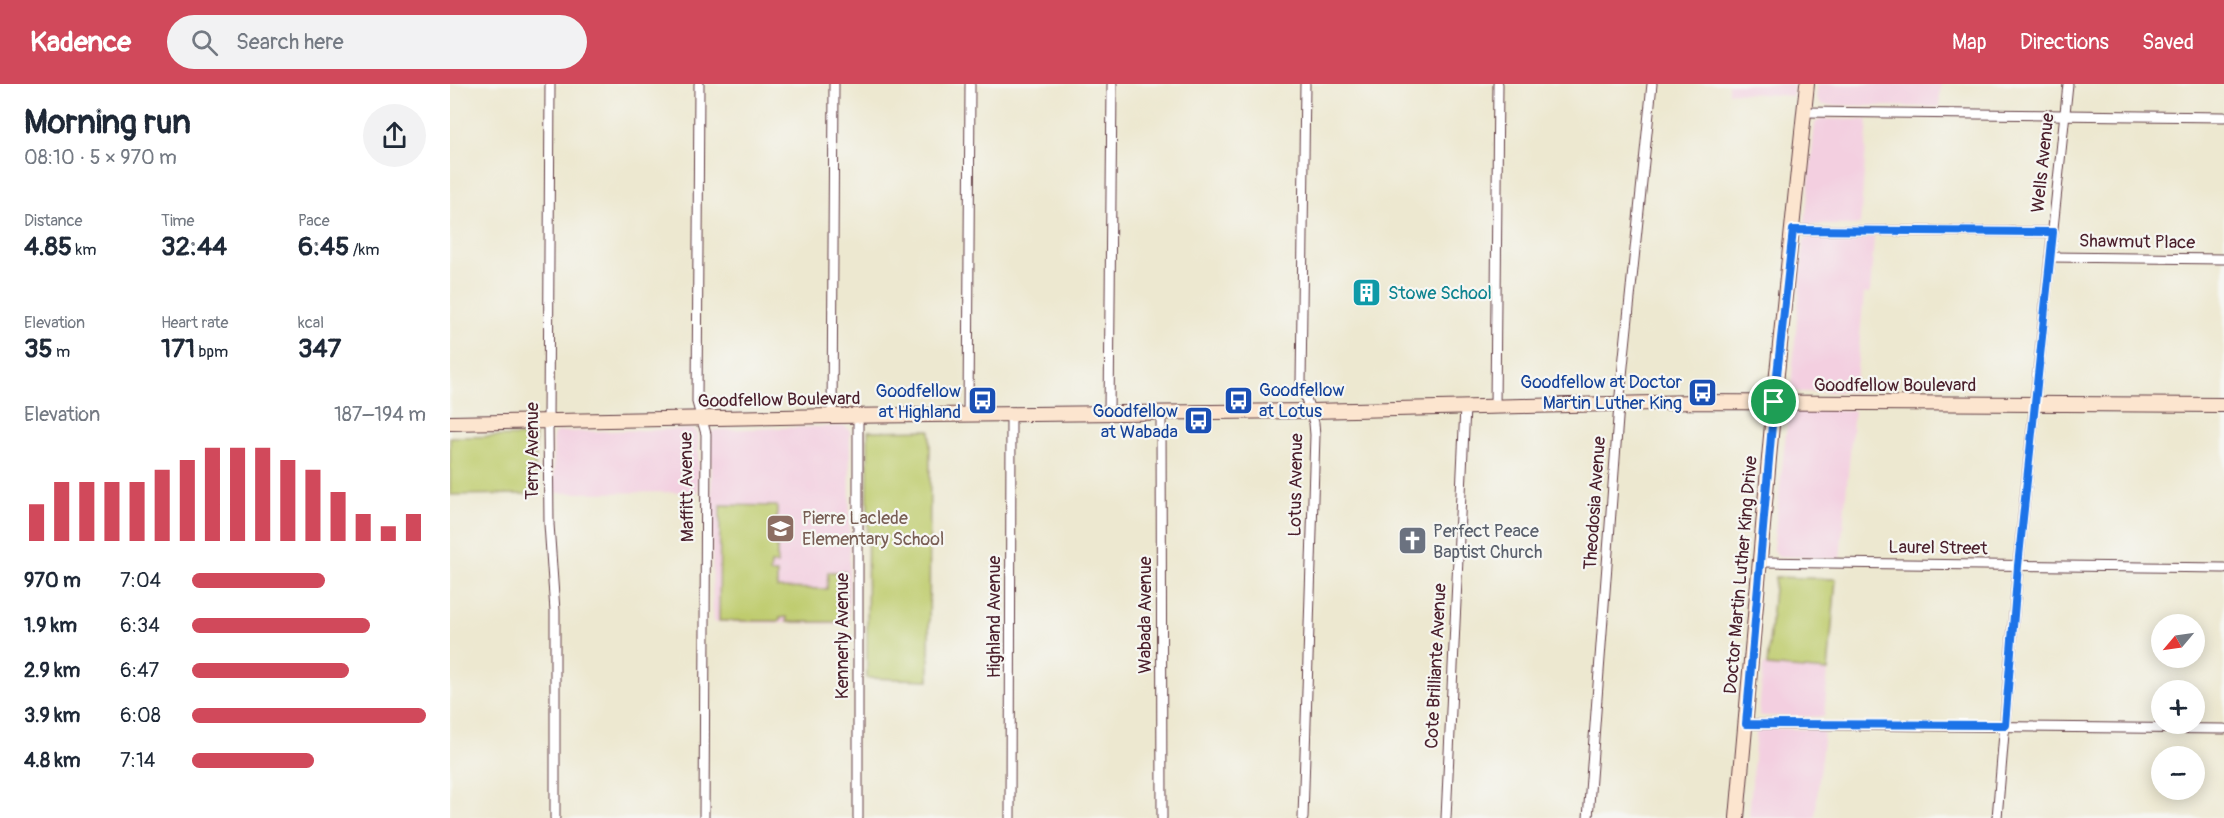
<!DOCTYPE html>
<html lang="en">
<head>
<meta charset="utf-8">
<style>
	:root { --surface:#fff; --page:#f2f2f3; --text:#1f2937; --muted:#747a83; --accent:#d1495b }
	body { margin:0; font-family:Pangolin,sans-serif; background:var(--page); color:var(--text); height:100vh; display:flex; flex-direction:column; font-size:22px; white-space:nowrap }
	* { box-sizing:border-box; margin:0 }
	p { font-size:20px; color:var(--muted) }
	.icon { flex:none; width:33px; height:33px; fill:none; stroke:currentColor; stroke-width:2; stroke-linecap:round; stroke-linejoin:round }
	.map { position:relative; flex:1; overflow:hidden }
	.sheet { display:flex; flex-direction:column; background:var(--surface); width:450px }
	.sheet>* { flex:none }
	.needle { width:39px; rotate:241deg }
	.tools { position:absolute; left:1701px; top:530px; display:grid; gap:12px }
	.tools a { display:grid; place-items:center; width:54px; height:54px; border-radius:50%; background:var(--surface); box-shadow:0 3px 15px #0003; font-size:30px }
	.pin { position:absolute; display:grid; place-items:center; width:51px; height:51px; color:#fff; margin:-26px; border:3px solid #fff; border-radius:50%; box-shadow:0 2px 6px #0007 }
	.round { display:grid; place-items:center; flex:none; width:63px; height:63px; border-radius:32px; background:var(--page) }
	.headline { display:flex; align-items:center; justify-content:space-between; height:102px; padding:0 24px }
	h1 { font-size:33px; font-weight:700; line-height:45px }
	.stats { display:grid; grid-template-columns:repeat(3,1fr); gap:9px; height:102px; padding:6px 24px }
	.stats div { display:grid; align-content:center }
	.stats b { font-size:26px; font-weight:700 }
	.stats small { font-size:16px; font-weight:400 }
	.stats p { font-size:16px }
	.chart { height:168px; padding:12px 24px }
	.chart p { display:flex; justify-content:space-between }
	.chart svg { width:100%; height:108px; margin-top:6px; stroke:var(--accent); stroke-width:6 }
	ul { padding:0 24px; list-style:none; font-size:20px }
	li { display:grid; grid-template-columns:96px 72px 1fr; align-items:center; height:45px }
	li i { height:15px; border-radius:8px; background:var(--accent) }
	header { display:flex; align-items:center; gap:36px; box-sizing:border-box; height:84px; padding:0 30px; background:var(--accent); color:#fff }
	header strong { font-size:28px }
	nav { display:flex; gap:33px; margin-inline-start:auto; font-size:21px }
	.search { width:420px; height:54px; background:var(--page); display:flex; align-items:center; gap:15px; box-sizing:border-box; padding:0 21px; border-radius:33px; color:var(--muted); font-size:22px }
	main { display:flex; flex:1; min-height:0 }
	.map>svg:first-child { display:block }
	.built { fill:#f3cfe0 }
	.green { fill:#bfcc6e; stroke:#84764c; stroke-width:1.5 }
	.lines { fill:none; stroke-linecap:round; stroke-linejoin:round }
	.minor-casing { stroke:#623d44; stroke-width:11 }
	.secondary-casing { stroke:#623d44; stroke-width:16 }
	.minor { stroke:#fff; stroke-width:9 }
	.secondary { stroke:#fce5cf; stroke-width:14 }
	.route-casing { stroke:#fff; stroke-width:12 }
	.route { stroke:#1a73e8; stroke-width:8 }
	.labels { text-anchor:middle; dominant-baseline:central; stroke-width:4.5; stroke-linejoin:round; paint-order:stroke }
	.street-label { font-size:18px; fill:#4a1f2b; stroke:#f6f6f2 }
	.culture-label { font-size:18px; fill:#0d838f; stroke:#f6f6f2; text-anchor:start }
	.transit-label { font-size:18px; fill:#164399; stroke:#f6f6f2; text-anchor:end }
	.education-label { font-size:18px; fill:#785e54; stroke:#f6f6f2; text-anchor:start }
	.worship-label { font-size:18px; fill:#5b616d; stroke:#f6f6f2; text-anchor:start }
</style>
</head>
<body>
<header>
<strong>Kadence</strong>
<div class="search"><svg class="icon" aria-label="search" viewBox="0 0 24 24"><circle cx="10" cy="10" r="6"/><path d="M15 15l6 6"/></svg>Search here</div>
<nav><a>Map</a><a>Directions</a><a>Saved</a></nav>
</header>
<main>
<section class="sheet">
<div class="headline"><div><h1>Morning run</h1><p>08:10 · 5 × 970 m</p></div><a class="round"><svg class="icon" aria-label="share" viewBox="0 0 24 24"><path d="M12 15V3M7 8l5-5 5 5M5 13v7h14v-7"/></svg></a></div>
<div class="stats">
<div><p>Distance</p><b>4.85<small> km</small></b></div>
<div><p>Time</p><b>32:44</b></div>
<div><p>Pace</p><b>6:45<small> /km</small></b></div>
</div>
<div class="stats">
<div><p>Elevation</p><b>35<small> m</small></b></div>
<div><p>Heart rate</p><b>171<small> bpm</small></b></div>
<div><p>kcal</p><b>347</b></div>
</div>
<div class="chart"><p><span>Elevation</span>187–194 m</p>
<svg viewBox="0 0 160 44" preserveAspectRatio="none"><path d="M5 44V29M15 44V20M25 44V20M35 44V20M45 44V20M55 44V15M65 44V11M75 44V6M85 44V6M95 44V6M105 44V11M115 44V15M125 44V24M135 44V33M145 44V38M155 44V33"/></svg>
</div>
<ul>
<li><b>970 m</b>7:04<i style="width:57%"></i></li>
<li><b>1.9 km</b>6:34<i style="width:76%"></i></li>
<li><b>2.9 km</b>6:47<i style="width:67%"></i></li>
<li><b>3.9 km</b>6:08<i style="width:100%"></i></li>
<li><b>4.8 km</b>7:14<i style="width:52%"></i></li>
</ul>
</section>
<div class="map">
<svg width="1774" height="734" viewBox="0 0 1774 734">
	<rect width="100%" height="100%" fill="#f6f6f2"/>
	<filter id="ink" filterUnits="userSpaceOnUse"><feTurbulence type="fractalNoise" baseFrequency=".0167" numOctaves="2"/><feDisplacementMap in="SourceGraphic" scale="12" xChannelSelector="R" yChannelSelector="G"/><feConvolveMatrix kernelMatrix="1 2 1 2 8 2 1 2 1" color-interpolation-filters="sRGB"/></filter>
	<filter id="wash" filterUnits="userSpaceOnUse"><feTurbulence type="fractalNoise" baseFrequency=".008" numOctaves="4" result="noise"/><feDisplacementMap in="SourceGraphic" scale="24" xChannelSelector="R" yChannelSelector="G"/><feGaussianBlur stdDeviation="1.35" result="paint"/><feColorMatrix in="noise" values="0 0 0 0 0 0 0 0 0 0 0 0 0 0 0 0 0 1.4 0 .05"/><feComposite in="paint" operator="in"/></filter>
	<g filter="url(#wash)">
		<rect width="100%" height="100%" fill="#ede8d0"/>
		<!-- built -->
		<g class="built">
			<path d="M1278,0H1344L1343,12L1278,8Z"/>
			<path d="M1368,0H1491L1489,23L1371,21L1366,14Z"/>
			<path d="M1375,35L1418,36L1410,141H1359L1355,139L1365,39L1369,36Z"/>
			<path d="M1364,152L1424,153L1420,209H1414L1405,308H1348L1343,306L1341,302L1354,156Z"/>
			<path d="M1346,326H1404L1390,475L1328,472L1323,464L1338,331L1341,327Z"/>
			<path d="M395,342L400,347L399,540L263,538L261,351L263,346Z"/>
			<path d="M244,345L248,351V408L104,409L103,351L107,348Z"/>
			<path d="M1313,581L1378,587L1374,633L1312,632L1309,630Z"/>
			<path d="M1316,644L1374,646L1365,734H1299L1306,650L1309,645Z"/>
		</g>
		<!-- green -->
		<g class="green">
			<path d="M480,346L479,596L417,594L418,347Z"/>
			<path d="M85,352V410L0,411V353Z"/>
			<path d="M270,421L327,422V480H321L320,489H327V504L377,505L378,488H395L394,538H337V533L330,534V537H269Z"/>
			<path d="M1325,493L1386,495L1378,587L1317,582Z"/>
		</g>
	</g>
	<g filter="url(#ink)">
		<g class="lines">
			<defs>
				<g id="minor">
					<path d="M100,0L98,339L99,440L105,527V734"/>
					<path d="M249,0L247,318L256,350L254,734"/>
					<path d="M1355,28L1774,33"/>
					<path d="M1343,146L1603,148"/>
					<path d="M1600,173L1774,175"/>
					<path d="M1045,322L1048,0"/>
					<path d="M659,329L662,0"/>
					<path d="M711,329L712,734"/>
					<path d="M382,332L384,0"/>
					<path d="M518,332L520,0"/>
					<path d="M408,333V734"/>
					<path d="M1310,478L1774,484"/>
					<path d="M1296,640L1774,645"/>
					<path d="M560,734L561,331"/>
					<path d="M853,734L865,351L864,339L851,299L855,0"/>
					<path d="M996,734L1015,323"/>
					<path d="M1138,734L1169,321L1202,0"/>
					<path d="M1547,734L1568,481L1618,0"/>
				</g>
				<g id="secondary">
					<path d="M0,339L382,332L861,327L1246,318L1774,321"/>
					<path d="M1287,734L1324,318L1357,0"/>
				</g>
			</defs>
			<!-- minor casing -->
			<use href="#minor" class="minor-casing"/>
			<!-- secondary casing -->
			<use href="#secondary" class="secondary-casing"/>
			<!-- minor -->
			<use href="#minor" class="minor"/>
			<!-- secondary -->
			<use href="#secondary" class="secondary"/>
		</g>
	</g>
	<g class="lines" filter="url(#ink)">
		<defs>
			<path id="route" d="M1343,146L1603,148L1568,482L1555,641L1296,640L1324,318Z"/>
		</defs>
		<!-- route casing -->
		<use href="#route" class="route-casing"/>
		<!-- route -->
		<use href="#route" class="route"/>
	</g>
	<!-- icons -->
	<defs>
		<symbol id="building-square" viewBox="-11 -11 22 22"><rect x="-9" y="-9" width="18" height="18" rx="4" fill="#0f9aa8" stroke="#f6f6f2"/><path d="M-4-6H4V6H1V3H-1V6H-4ZM-2.5-4.3h1.7v1.8h-1.7ZM.8-4.3h1.7v1.8H.8ZM-2.5-1h1.7V.8h-1.7ZM.8-1h1.7V.8H.8Z" fill="#fff"/></symbol>
		<symbol id="bus-square" viewBox="-11 -11 22 22"><rect x="-9" y="-9" width="18" height="18" rx="4" fill="#1a4fb4" stroke="#f6f6f2"/><path d="M-5-6H5V4H4V6H2V4H-2V6H-4V4H-5ZM-3.5-4V0h7V-4ZM-3.5 1.2v1.5H-2V1.2ZM2 1.2v1.5H3.5V1.2Z" fill="#fff"/></symbol>
		<symbol id="school-square" viewBox="-11 -11 22 22"><rect x="-9" y="-9" width="18" height="18" rx="4" fill="#8d6e63" stroke="#f6f6f2"/><path d="M0-5L7-2L0 1L-7-2ZM-4 1L0 2.5L4 1V4Q0 6-4 4Z" fill="#fff"/></symbol>
		<symbol id="church-square" viewBox="-11 -11 22 22"><rect x="-9" y="-9" width="18" height="18" rx="4" fill="#6b7280" stroke="#f6f6f2"/><path d="M-1.2-6h2.4v3.5h3.3v2.4h-3.3V6h-2.4V-.1h-3.3v-2.4h3.3Z" fill="#fff"/></symbol>
	</defs>
	<g fill-rule="evenodd">
		<use href="#building-square" x="900" y="192" width="33" height="33"/>
		<use href="#bus-square" x="1236" y="292" width="33" height="33"/>
		<use href="#bus-square" x="772" y="300" width="33" height="33"/>
		<use href="#bus-square" x="516" y="300" width="33" height="33"/>
		<use href="#bus-square" x="732" y="320" width="33" height="33"/>
		<use href="#school-square" x="314" y="428" width="33" height="33"/>
		<use href="#church-square" x="946" y="440" width="33" height="33"/>
	</g>
	<g class="labels">
		<!-- street labels -->
		<g class="street-label">
			<text transform="translate(1593 79) rotate(-84)">Wells Avenue</text>
			<text transform="translate(1687 158) rotate(1)">Shawmut Place</text>
			<text x="1445" y="301">Goodfellow Boulevard</text>
			<text transform="translate(329 316) rotate(-1)">Goodfellow Boulevard</text>
			<text transform="translate(82 367) rotate(-90)">Terry Avenue</text>
			<text transform="translate(846 401) rotate(-89)">Lotus Avenue</text>
			<text transform="translate(237 403) rotate(-91)">Maffitt Avenue</text>
			<text transform="translate(1145 419) rotate(-86)">Theodosia Avenue</text>
			<text transform="translate(1488 464) rotate(1)">Laurel Street</text>
			<text transform="translate(1291 491) rotate(-85)">Doctor Martin Luther King Drive</text>
			<text transform="translate(695 531) rotate(-90)">Wabada Avenue</text>
			<text transform="translate(544 533) rotate(-90)">Highland Avenue</text>
			<text transform="translate(392 552) rotate(-90)">Kennerly Avenue</text>
			<text transform="translate(986 582) rotate(-87)">Cote Brilliante Avenue</text>
		</g>
		<!-- culture labels -->
		<g class="culture-label">
			<text x="938" y="209">Stowe School</text>
		</g>
		<!-- transit labels -->
		<g class="transit-label">
			<text x="1232" y="298">Goodfellow at Doctor<tspan x="1232" dy="21">Martin Luther King</tspan></text>
			<text x="809" y="306" text-anchor="start">Goodfellow<tspan x="809" dy="21">at Lotus</tspan></text>
			<text x="511" y="307">Goodfellow<tspan x="511" dy="21">at Highland</tspan></text>
			<text x="728" y="327">Goodfellow<tspan x="728" dy="21">at Wabada</tspan></text>
		</g>
		<!-- education labels -->
		<g class="education-label">
			<text x="352" y="434">Pierre Laclede<tspan x="352" dy="21">Elementary School</tspan></text>
		</g>
		<!-- worship labels -->
		<g class="worship-label">
			<text x="983" y="447">Perfect Peace<tspan x="983" dy="21">Baptist Church</tspan></text>
		</g>
	</g>
</svg>
<div class="tools">
<a><svg class="needle" viewBox="-14 -14 28 28"><path d="M0-13l5 13h-10z" fill="#e53935"/><path d="M0 13l5-13h-10z" fill="#747a83"/></svg></a>
<a>+</a>
<a>−</a>
</div>
<div class="pin" style="left:1324px;top:318px;background:#1e9e55"><svg class="icon" aria-label="arrive" viewBox="0 0 24 24"><path d="M6 21V4h12l-3 4 3 4H6"/></svg></div>
</div>
</main>
</body>
</html>
